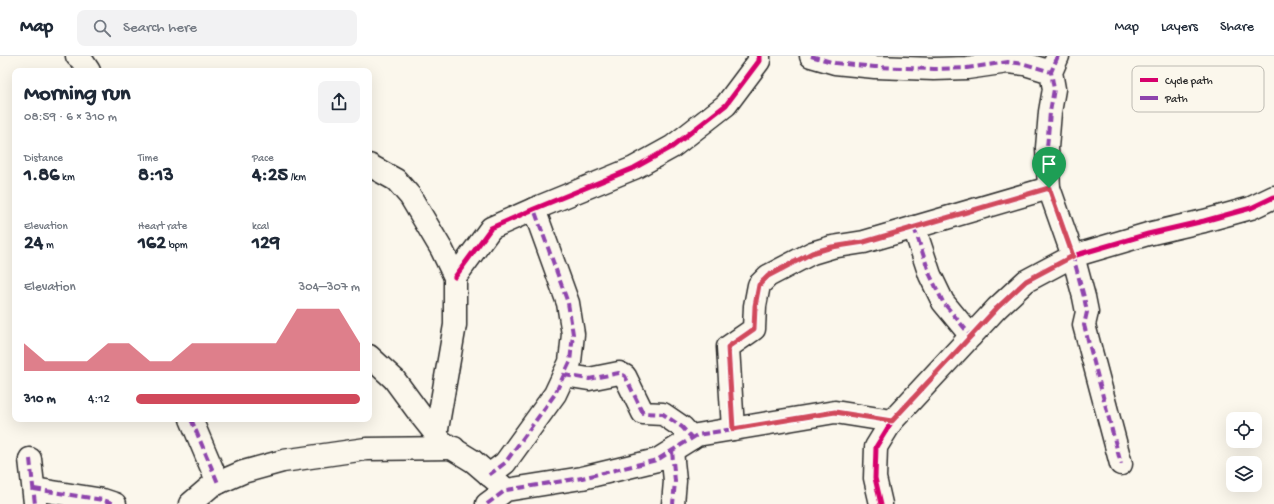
<!DOCTYPE html>
<html lang="en">
<head>
<meta charset="utf-8">
<style>
	:root { --surface:#fff; --page:#f2f2f3; --text:#1f2937; --muted:#747a83; --line:#e0e1e3; --accent:#d1495b }
	body { margin:0; font-family:"Gochi Hand",sans-serif; background:var(--page); color:var(--text); height:100vh; display:flex; flex-direction:column; font-size:15px; white-space:nowrap }
	* { box-sizing:border-box; margin:0 }
	p { font-size:13px; color:var(--muted) }
	.icon { flex:none; width:22px; height:22px; fill:none; stroke:currentColor; stroke-width:2; stroke-linecap:round; stroke-linejoin:round }
	.map { position:relative; flex:1; overflow:hidden }
	.side { position:absolute; left:12px; top:12px; width:360px; height:354px; display:flex; flex-direction:column; background:var(--surface); border-radius:8px; box-shadow:0 4px 16px #0002 }
	.side>* { flex:none }
	.fabs { position:absolute; left:1226px; top:356px; display:grid; gap:8px }
	.fabs a { display:grid; place-items:center; width:36px; height:36px; border-radius:8px; background:var(--surface); box-shadow:0 4px 16px #0002; font-size:20px }
	.pin { position:absolute; display:grid; place-items:center; width:34px; height:34px; color:#fff; margin:-41px -17px; border-radius:50% 50% 50% 0; rotate:-45deg; box-shadow:0 0 4px #0007 }
	.pin .icon { rotate:45deg }
	.round { display:grid; place-items:center; flex:none; width:42px; height:42px; border-radius:8px; background:var(--page) }
	.overview { display:flex; align-items:center; justify-content:space-between; height:68px; padding:0 12px }
	h1 { font-size:22px; font-weight:700; line-height:30px }
	.figures { display:grid; grid-template-columns:repeat(3,1fr); gap:6px; height:68px; padding:4px 12px }
	.figures div { display:grid; align-content:center }
	.figures b { font-size:20px; font-weight:700 }
	.figures small { font-size:11px; font-weight:400 }
	.figures p { font-size:11px }
	.chart { height:112px; padding:8px 12px }
	.chart p { display:flex; justify-content:space-between }
	.chart svg { width:100%; height:72px; margin-top:4px; fill:var(--accent); opacity:.7 }
	ul { padding:0 12px; list-style:none; font-size:13px }
	li { display:grid; grid-template-columns:64px 48px 1fr; align-items:center; height:30px }
	li i { height:10px; border-radius:5px; background:var(--accent) }
	header { display:flex; align-items:center; gap:24px; box-sizing:border-box; height:56px; padding:0 20px; background:var(--surface); border-bottom:1px solid var(--line) }
	header strong { font-size:19px }
	nav { display:flex; gap:22px; margin-inline-start:auto; font-size:14px }
	.search { width:280px; height:36px; background:var(--page); display:flex; align-items:center; gap:10px; box-sizing:border-box; padding:0 14px; border-radius:8px; color:var(--muted); font-size:15px }
	.map>svg:first-child { display:block }
	.lines { fill:none; stroke-linecap:round; stroke-linejoin:round }
	.street-casing { stroke:#2b2b2b; stroke-width:25 }
	.street { stroke:#fbf7ec; stroke-width:22 }
	.quiet { stroke:#8e44ad; stroke-width:4; stroke-dasharray:8 4; stroke-linecap:butt }
	.cycleway-casing { stroke:#fbf7ec; stroke-width:8 }
	.cycleway { stroke:#d6006c; stroke-width:5 }
	.route-casing { stroke:#fff; stroke-width:8 }
	.route { stroke:#d1495b; stroke-width:5 }
	.key { fill:#fbf7ec; stroke:#bdbab2; stroke-width:1 }
	.key-label { font-size:11px; fill:#2b2b2b }
</style>
</head>
<body>
<header>
<strong>Map</strong>
<div class="search"><svg class="icon" aria-label="search" viewBox="0 0 24 24"><circle cx="10" cy="10" r="6"/><path d="M15 15l6 6"/></svg>Search here</div>
<nav><a>Map</a><a>Layers</a><a>Share</a></nav>
</header>
<div class="map">
<svg width="1274" height="448" viewBox="0 0 1274 448">
	<rect width="100%" height="100%" fill="#fbf7ec"/>
	<filter id="ink" filterUnits="userSpaceOnUse"><feTurbulence type="fractalNoise" baseFrequency=".025" numOctaves="2"/><feDisplacementMap in="SourceGraphic" scale="8" xChannelSelector="R" yChannelSelector="G"/><feConvolveMatrix kernelMatrix="1 2 1 2 8 2 1 2 1" color-interpolation-filters="sRGB"/></filter>
	<g filter="url(#ink)">
		<g class="lines">
			<defs>
				<g id="street">
					<path d="M77,0L81,3L89,15"/>
					<path d="M811,0L835,7L875,11L934,13L967,12L1008,6L1025,8L1051,16"/>
					<path d="M1058,0L1051,16L1054,33L1050,56L1047,92L1049,132L1073,200L1084,241L1087,256L1084,269L1121,408"/>
					<path d="M369,109L396,124L410,140L442,194L455,221V269L436,379"/>
					<path d="M914,171L930,219L943,246L971,280"/>
					<path d="M455,221L491,172L534,153L634,112L672,91L726,49L759,5V0"/>
					<path d="M369,300L394,323L422,361L442,386L473,405L501,429"/>
					<path d="M564,319L589,323L619,317L625,320L643,357L663,358L682,371L692,382"/>
					<path d="M191,363L218,427"/>
					<path d="M733,373L728,291L754,273L755,250L759,229L768,220L812,197L832,191L864,186L1049,132"/>
					<path d="M672,395L675,425L673,448"/>
					<path d="M30,403L35,447"/>
					<path d="M489,419L505,407L555,338L570,306L573,278L568,247L534,153"/>
					<path d="M34,433L103,444L115,448"/>
					<path d="M190,448L211,430L243,416L283,405L366,393L454,392"/>
					<path d="M487,448L506,434L582,422L657,404L697,379L835,356L892,365"/>
					<path d="M881,448L875,422L876,391L892,365L997,252L1026,225L1073,200L1148,178L1204,165L1251,152L1274,141"/>
				</g>
			</defs>
			<!-- street casing -->
			<use href="#street" class="street-casing"/>
			<!-- street -->
			<use href="#street" class="street"/>
			<!-- quiet -->
			<g class="quiet">
				<path d="M811,0L835,7L875,11L934,13L967,12L1008,6L1025,8L1051,16"/>
				<path d="M1058,0L1051,16L1054,33L1050,56L1047,92L1049,132L1073,200L1084,241L1087,256L1084,269L1121,408"/>
				<path d="M914,171L930,219L943,246L971,280"/>
				<path d="M564,319L589,323L619,317L625,320L643,357L663,358L682,371L692,382"/>
				<path d="M191,363L218,427"/>
				<path d="M672,395L675,425L673,448"/>
				<path d="M30,403L35,448"/>
				<path d="M489,419L505,407L555,338L570,306L573,278L568,247L534,153"/>
				<path d="M34,433L103,444L115,448"/>
				<path d="M487,448L506,434L582,422L657,404L697,379L835,356L892,365"/>
			</g>
			<defs>
				<g id="cycleway">
					<path d="M455,221L491,172L534,153L634,112L672,91L726,49L759,5V0"/>
					<path d="M733,373L728,291L754,273L755,250L759,229L768,220L812,197L832,191L864,186L1049,132"/>
					<path d="M881,448L875,422L876,391L892,365L997,252L1026,225L1073,200L1148,178L1204,165L1251,152L1274,141"/>
				</g>
			</defs>
			<!-- cycleway casing -->
			<use href="#cycleway" class="cycleway-casing"/>
			<!-- cycleway -->
			<use href="#cycleway" class="cycleway"/>
		</g>
	</g>
	<g class="lines" filter="url(#ink)">
		<defs>
			<path id="route" d="M1049,132L1073,200L1026,225L997,252L892,365L835,356L733,373L728,291L754,273L755,250L759,229L768,220L812,197L832,191L864,186Z"/>
		</defs>
		<!-- route casing -->
		<use href="#route" class="route-casing"/>
		<!-- route -->
		<use href="#route" class="route"/>
	</g>
	<!-- legend -->
	<rect x="1132" y="10" width="132" height="46" rx="6" class="key"/>
	<rect x="1140" y="22" width="18" height="4" fill="#d6006c"/>
	<rect x="1140" y="40" width="18" height="4" fill="#8e44ad"/>
	<g class="key-label">
		<text x="1165" y="28">Cycle path</text>
		<text x="1165" y="46">Path</text>
	</g>
</svg>
<div class="fabs">
<a><svg class="icon" aria-label="locate" viewBox="0 0 24 24"><circle cx="12" cy="12" r="6"/><path d="M12 2v4M12 18v4M2 12h4M18 12h4"/></svg></a>
<a><svg class="icon" aria-label="layers" viewBox="0 0 24 24"><path d="M12 4l9 5-9 5-9-5zM3 14l9 5 9-5"/></svg></a>
</div>
<div class="pin" style="left:1049px;top:132px;background:#1e9e55"><svg class="icon" aria-label="arrive" viewBox="0 0 24 24"><path d="M6 21V4h12l-3 4 3 4H6"/></svg></div>
<section class="side">
<div class="overview"><div><h1>Morning run</h1><p>08:59 · 6 × 310 m</p></div><a class="round"><svg class="icon" aria-label="share" viewBox="0 0 24 24"><path d="M12 15V3M7 8l5-5 5 5M5 13v7h14v-7"/></svg></a></div>
<div class="figures">
<div><p>Distance</p><b>1.86<small> km</small></b></div>
<div><p>Time</p><b>8:13</b></div>
<div><p>Pace</p><b>4:25<small> /km</small></b></div>
</div>
<div class="figures">
<div><p>Elevation</p><b>24<small> m</small></b></div>
<div><p>Heart rate</p><b>162<small> bpm</small></b></div>
<div><p>kcal</p><b>129</b></div>
</div>
<div class="chart"><p><span>Elevation</span>304–307 m</p>
<svg viewBox="0 0 160 44" preserveAspectRatio="none"><path d="M0 44V27L10 38L20 38L30 38L40 27L50 27L60 38L70 38L80 27L90 27L100 27L110 27L120 27L130 6L140 6L150 6L160 27V44z"/></svg>
</div>
<ul>
<li><b>310 m</b>4:12<i style="width:100%"></i></li>
</ul>
</section>
</div>
</body>
</html>
